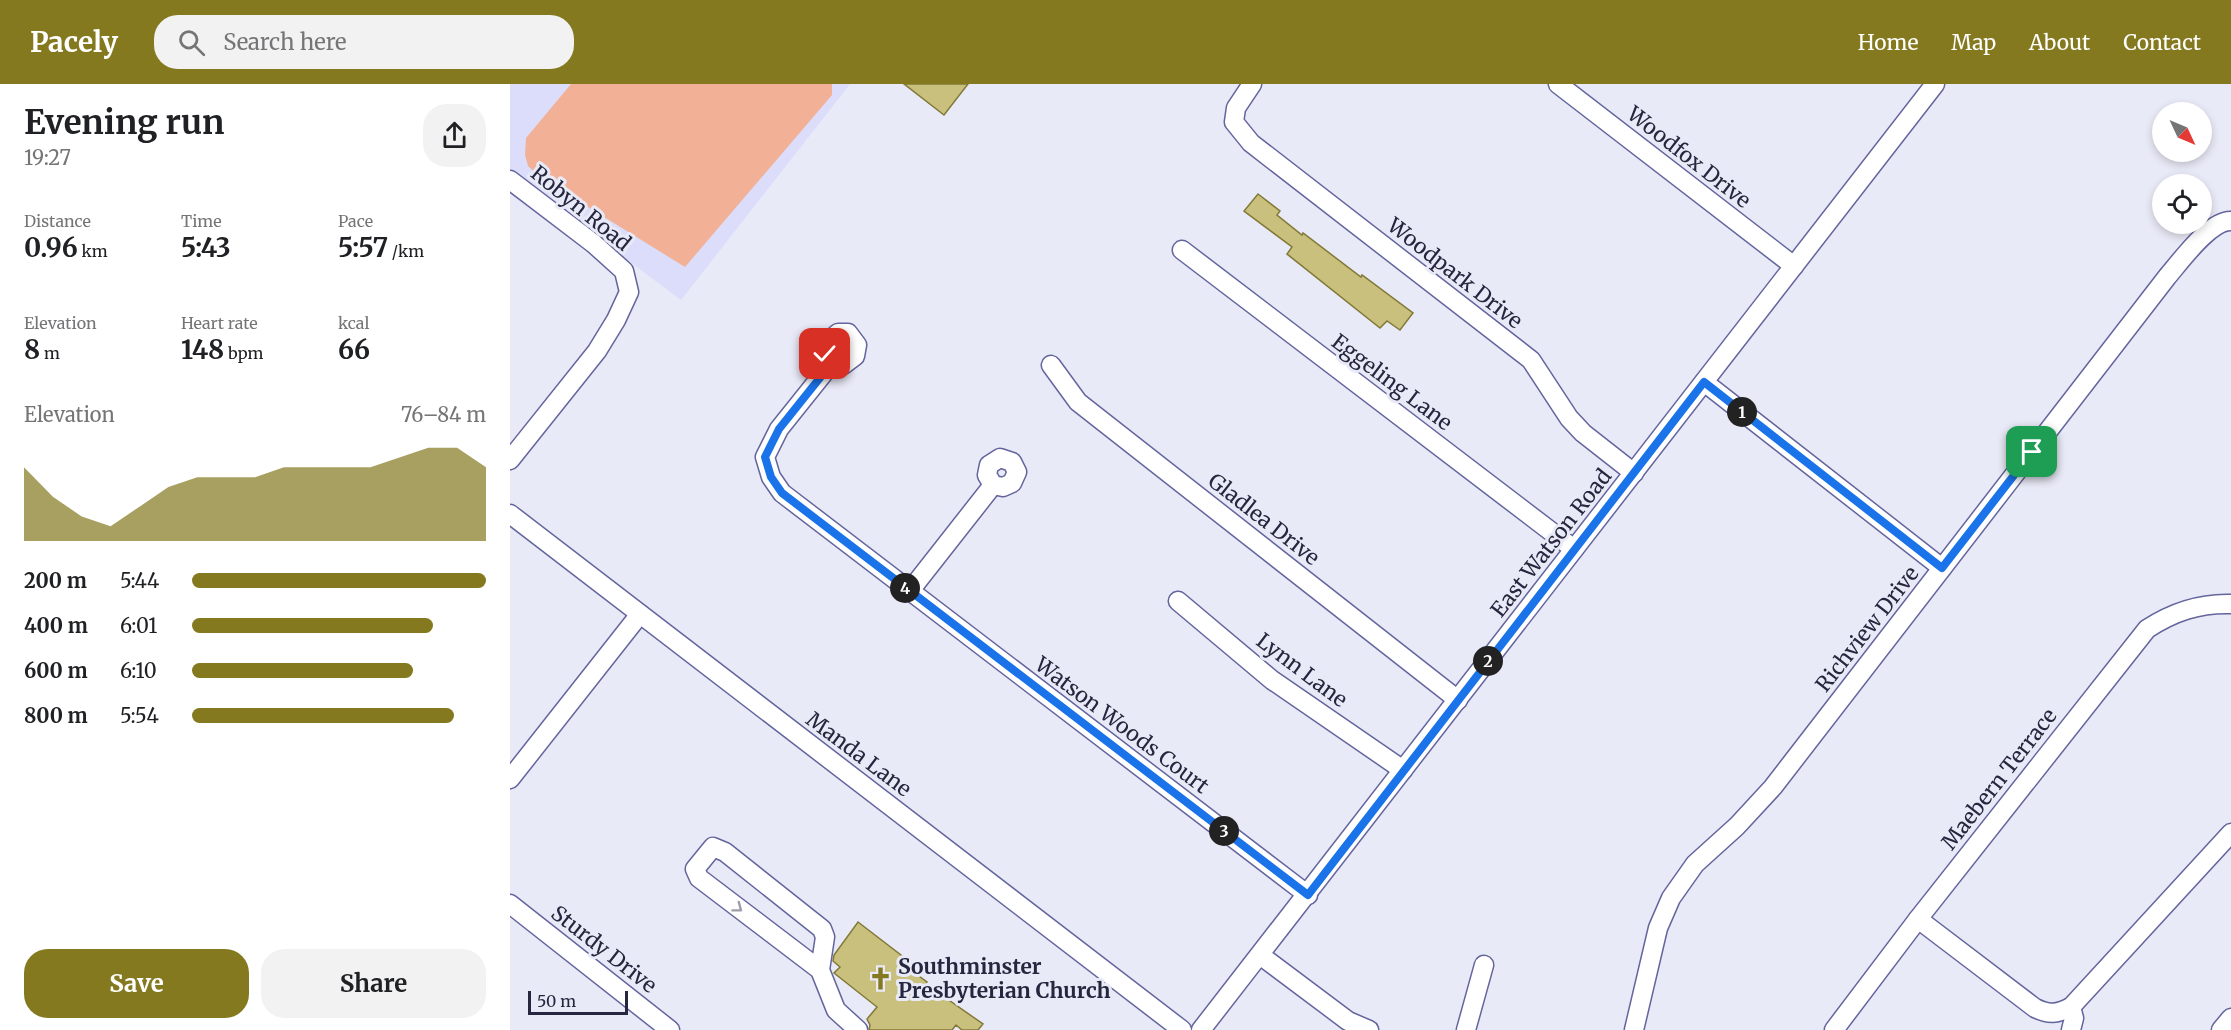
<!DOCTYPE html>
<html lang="en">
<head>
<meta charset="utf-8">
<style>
	:root { --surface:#fff; --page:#f2f2f2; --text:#202124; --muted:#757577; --accent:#84791e }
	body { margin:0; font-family:Merriweather,serif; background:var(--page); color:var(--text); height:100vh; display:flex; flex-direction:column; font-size:22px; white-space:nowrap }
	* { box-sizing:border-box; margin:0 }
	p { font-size:20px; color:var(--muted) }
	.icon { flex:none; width:33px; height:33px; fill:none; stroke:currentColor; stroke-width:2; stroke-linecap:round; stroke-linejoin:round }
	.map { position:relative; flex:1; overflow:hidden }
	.details { display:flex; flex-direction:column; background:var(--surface); width:510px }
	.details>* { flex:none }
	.needle { width:39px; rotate:134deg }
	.fabs { position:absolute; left:1642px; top:18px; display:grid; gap:12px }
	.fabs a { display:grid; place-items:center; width:60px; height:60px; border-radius:50%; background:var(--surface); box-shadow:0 3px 9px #0003; font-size:30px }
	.scale { position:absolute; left:18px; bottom:15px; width:100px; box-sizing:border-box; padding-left:6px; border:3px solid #26263e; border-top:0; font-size:16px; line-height:21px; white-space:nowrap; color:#26263e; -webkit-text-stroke:4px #e9eaf7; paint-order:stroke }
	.pin { position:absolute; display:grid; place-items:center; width:51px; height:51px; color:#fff; margin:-26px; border-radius:12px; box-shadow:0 3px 9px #0006 }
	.km { position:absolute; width:30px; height:30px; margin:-15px; border-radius:50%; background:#222; color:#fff; font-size:16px; line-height:30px; text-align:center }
	.round { display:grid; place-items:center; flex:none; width:63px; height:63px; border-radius:24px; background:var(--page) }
	.summary { display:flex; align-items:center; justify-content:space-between; height:102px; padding:0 24px }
	h1 { font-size:33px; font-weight:700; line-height:45px }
	.stats { display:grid; grid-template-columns:repeat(3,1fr); gap:9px; height:102px; padding:6px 24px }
	.stats div { display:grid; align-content:center }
	.stats b { font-size:26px; font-weight:700 }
	.stats small { font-size:16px; font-weight:400 }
	.stats p { font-size:16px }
	.chart { height:168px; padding:12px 24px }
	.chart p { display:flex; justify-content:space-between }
	.chart svg { width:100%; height:108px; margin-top:6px; fill:var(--accent); opacity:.7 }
	.cta { display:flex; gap:12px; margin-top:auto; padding:12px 24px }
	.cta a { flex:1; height:69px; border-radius:24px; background:var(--accent); color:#fff; font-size:24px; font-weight:700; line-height:69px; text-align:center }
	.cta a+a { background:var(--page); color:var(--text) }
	ul { padding:0 24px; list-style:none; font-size:20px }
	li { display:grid; grid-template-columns:96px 72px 1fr; align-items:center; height:45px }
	li i { height:15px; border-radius:8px; background:var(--accent) }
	header { display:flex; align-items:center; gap:36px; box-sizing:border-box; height:84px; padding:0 30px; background:var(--accent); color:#fff }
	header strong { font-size:28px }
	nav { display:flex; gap:33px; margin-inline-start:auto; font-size:21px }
	.search { width:420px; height:54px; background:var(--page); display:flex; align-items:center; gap:15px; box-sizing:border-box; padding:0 21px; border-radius:24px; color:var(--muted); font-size:22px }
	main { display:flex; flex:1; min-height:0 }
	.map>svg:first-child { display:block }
	.built { fill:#dbddfa }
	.green { fill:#f2b197 }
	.building { fill:#c9c07d; stroke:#827937; stroke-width:1.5 }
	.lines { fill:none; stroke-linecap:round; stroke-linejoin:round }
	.minor-casing { stroke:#64659d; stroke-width:21 }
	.minor { stroke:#fff; stroke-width:18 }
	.oneway { stroke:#9d9da8 }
	.route-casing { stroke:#fff; stroke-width:12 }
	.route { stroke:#1a73e8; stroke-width:8 }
	.labels { text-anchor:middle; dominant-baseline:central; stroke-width:6; stroke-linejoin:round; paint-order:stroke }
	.street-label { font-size:21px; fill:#26263e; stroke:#e9eaf7 }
	.poi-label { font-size:21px; font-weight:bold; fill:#26263e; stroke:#e9eaf7; text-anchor:start }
</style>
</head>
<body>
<header>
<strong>Pacely</strong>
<div class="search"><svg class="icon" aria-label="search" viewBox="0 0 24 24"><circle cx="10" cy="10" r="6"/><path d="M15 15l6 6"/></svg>Search here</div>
<nav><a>Home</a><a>Map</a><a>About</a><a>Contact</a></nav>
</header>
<main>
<section class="details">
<div class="summary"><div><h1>Evening run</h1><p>19:27</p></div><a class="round"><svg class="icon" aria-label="share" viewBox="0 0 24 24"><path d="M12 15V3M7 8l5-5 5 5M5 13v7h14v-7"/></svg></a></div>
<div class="stats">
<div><p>Distance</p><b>0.96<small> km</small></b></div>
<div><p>Time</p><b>5:43</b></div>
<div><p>Pace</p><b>5:57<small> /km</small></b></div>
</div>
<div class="stats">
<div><p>Elevation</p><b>8<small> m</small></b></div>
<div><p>Heart rate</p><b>148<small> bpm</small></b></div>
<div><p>kcal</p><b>66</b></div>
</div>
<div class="chart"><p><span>Elevation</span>76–84 m</p>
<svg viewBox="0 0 160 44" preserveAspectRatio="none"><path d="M0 44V14L10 26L20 34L30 38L40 30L50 22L60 18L70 18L80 18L90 14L100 14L110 14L120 14L130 10L140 6L150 6L160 14V44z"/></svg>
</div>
<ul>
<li><b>200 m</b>5:44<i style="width:100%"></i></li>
<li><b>400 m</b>6:01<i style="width:82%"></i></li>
<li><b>600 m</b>6:10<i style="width:75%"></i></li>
<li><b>800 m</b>5:54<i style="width:89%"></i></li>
</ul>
<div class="cta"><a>Save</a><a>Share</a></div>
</section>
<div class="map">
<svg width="1721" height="946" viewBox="0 0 1721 946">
	<rect width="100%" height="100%" fill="#e9eaf7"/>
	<!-- built -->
	<path class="built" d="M0,0H340L171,216L0,88Z"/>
	<!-- green -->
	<path class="green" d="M61,0H322V11L175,183L31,94L18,82L15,71L16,54Z"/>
	<!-- building -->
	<g class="building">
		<path d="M394,0H458L434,31Z"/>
		<path d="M748,110L770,127L767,131L792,151L793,149L851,193L852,191L903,229L890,246L877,237L870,244L777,170L782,163L734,127Z"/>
		<path d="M348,838L400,878L397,883L417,898L416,900L473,940L468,946H452L446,941L442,946H359L360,941L357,935L367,923L324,889L330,883L323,877L324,871Z"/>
	</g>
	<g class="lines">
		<defs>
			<g id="minor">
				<path d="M742,0L726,24L724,38L741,59L1021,276L1059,334L1073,349L1124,389"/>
				<path d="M1048,0L1284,182"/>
				<path d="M0,96L84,160L114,187L119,208L106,236L87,267L0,376"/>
				<path d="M672,166L1064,465"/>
				<path d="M321,280L315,270L319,257L328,249H338L347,261L345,272L333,281L321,280L269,345L255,373L261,393L272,409L798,811"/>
				<path d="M541,281L568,318L948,616"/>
				<path d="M1194,298L1432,484"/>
				<path d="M0,430L672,946"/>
				<path d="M399,508L483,401L493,403L502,399L507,388L502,378L490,374L479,381L477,391L483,401"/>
				<path d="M668,517L762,596L893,686"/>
				<path d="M0,695L130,530"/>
				<path d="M0,820L160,946"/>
				<path d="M1408,835L1525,924C1539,931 1547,930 1561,923L1721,749"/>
				<path d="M750,871L838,937L859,946"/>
				<path d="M310,886L189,794L185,785L203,763L215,768L312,845L315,853L310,886L326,926L348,946"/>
				<path d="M691,946L1425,0"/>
				<path d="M956,946L974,881"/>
				<path d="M1124,946L1148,844L1161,814L1185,780L1227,742L1263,703L1657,193C1670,178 1700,136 1721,137"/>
				<path d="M1324,946L1408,835L1637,545C1663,528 1689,519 1721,520"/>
				<path d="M1561,946L1564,934L1561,923"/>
				<path d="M1711,946L1721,934"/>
			</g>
		</defs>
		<!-- minor casing -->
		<use href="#minor" class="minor-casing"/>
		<!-- minor -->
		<use href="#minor" class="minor"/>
	</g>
	<!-- one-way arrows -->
	<defs><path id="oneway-chevron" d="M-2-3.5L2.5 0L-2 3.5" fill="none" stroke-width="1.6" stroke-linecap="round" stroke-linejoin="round" transform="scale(1.5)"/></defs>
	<use class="oneway" href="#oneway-chevron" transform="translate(228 824) rotate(37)"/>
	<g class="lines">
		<defs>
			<path id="route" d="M315,270L321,280L269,345L255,373L261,393L272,409L798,811L1194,298L1432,484L1522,368"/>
		</defs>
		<!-- route casing -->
		<use href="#route" class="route-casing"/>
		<!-- route -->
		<use href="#route" class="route"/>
	</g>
	<!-- icons -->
	<defs>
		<symbol id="church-bare" viewBox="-9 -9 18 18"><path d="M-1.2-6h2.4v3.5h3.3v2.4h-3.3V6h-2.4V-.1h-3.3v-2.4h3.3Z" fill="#84791e" stroke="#e9eaf7" stroke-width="2.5" paint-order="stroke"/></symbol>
	</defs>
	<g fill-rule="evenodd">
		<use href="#church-bare" x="354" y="878" width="33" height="33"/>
	</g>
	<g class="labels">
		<!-- street labels -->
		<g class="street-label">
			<text transform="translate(1179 73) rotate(38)">Woodfox Drive</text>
			<text transform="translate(71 124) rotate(39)">Robyn Road</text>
			<text transform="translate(945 189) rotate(38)">Woodpark Drive</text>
			<text transform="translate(882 298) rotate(37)">Eggeling Lane</text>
			<text transform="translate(754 435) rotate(38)">Gladlea Drive</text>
			<text transform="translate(1041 459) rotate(-52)">East Watson Road</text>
			<text transform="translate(1357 545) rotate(-52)">Richview Drive</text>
			<text transform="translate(792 586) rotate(37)">Lynn Lane</text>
			<text transform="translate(612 641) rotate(37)">Watson Woods Court</text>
			<text transform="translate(349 670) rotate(37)">Manda Lane</text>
			<text transform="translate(1489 695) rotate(-52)">Maebern Terrace</text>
			<text transform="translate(94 865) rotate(38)">Sturdy Drive</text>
		</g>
		<!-- poi labels -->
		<g class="poi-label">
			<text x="388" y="882">Southminster<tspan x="388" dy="24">Presbyterian Church</tspan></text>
		</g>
	</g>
</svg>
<div class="fabs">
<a><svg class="needle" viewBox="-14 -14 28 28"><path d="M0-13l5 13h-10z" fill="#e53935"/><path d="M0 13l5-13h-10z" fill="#757577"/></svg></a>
<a><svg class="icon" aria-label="locate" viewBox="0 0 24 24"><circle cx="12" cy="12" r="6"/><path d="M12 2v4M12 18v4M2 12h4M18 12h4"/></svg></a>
</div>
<div class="scale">50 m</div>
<div class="pin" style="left:1522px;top:368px;background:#1e9e55"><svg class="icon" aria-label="arrive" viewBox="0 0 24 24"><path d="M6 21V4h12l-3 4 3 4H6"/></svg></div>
<div class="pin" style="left:315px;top:270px;background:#d93025"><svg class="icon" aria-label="check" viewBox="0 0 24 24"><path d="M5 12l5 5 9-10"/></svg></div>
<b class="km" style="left:1232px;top:328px">1</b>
<b class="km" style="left:978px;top:577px">2</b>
<b class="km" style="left:714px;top:747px">3</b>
<b class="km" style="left:395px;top:504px">4</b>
</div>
</main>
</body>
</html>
